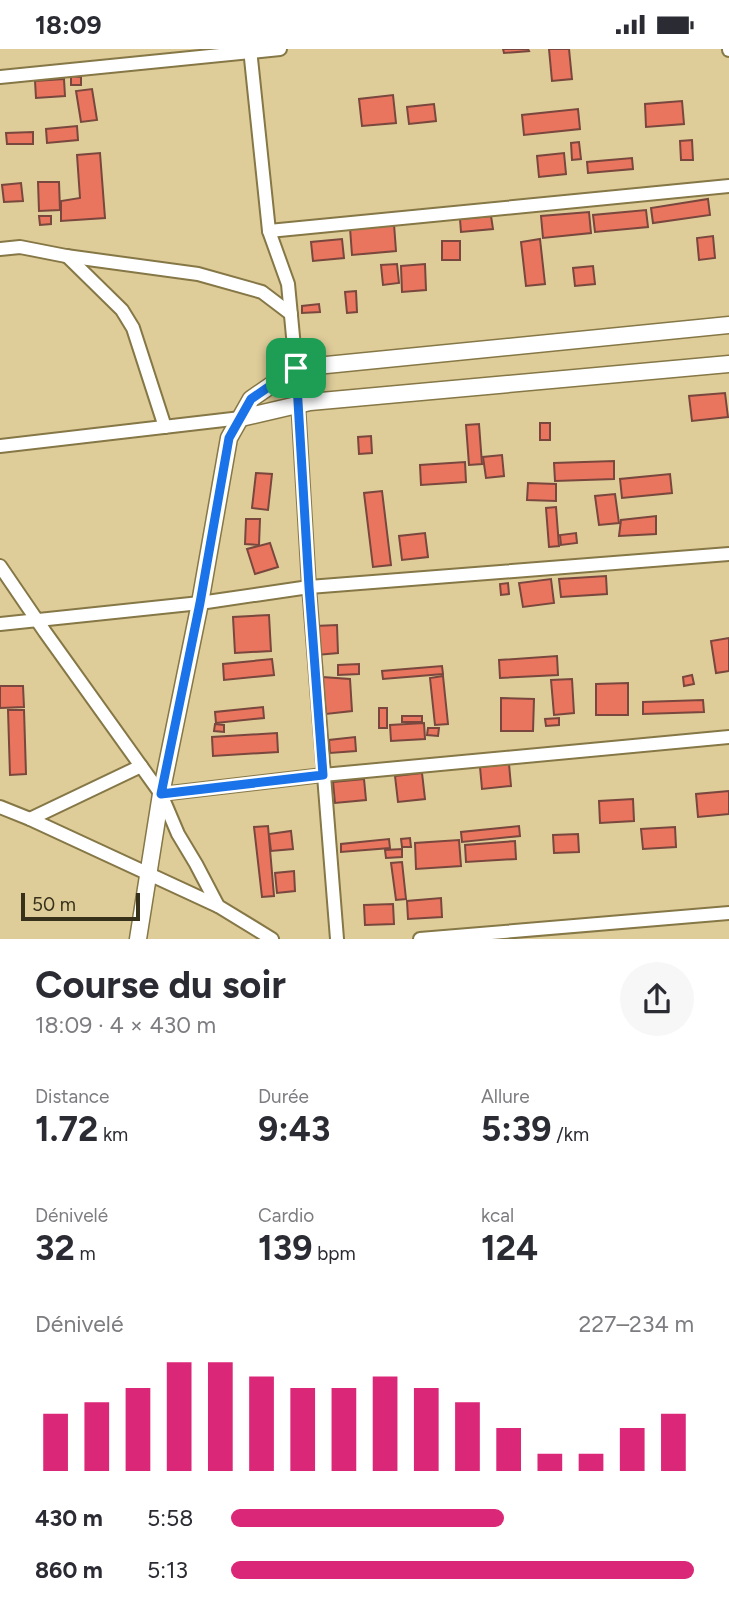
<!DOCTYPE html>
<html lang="fr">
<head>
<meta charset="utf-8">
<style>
	:root { --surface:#fff; --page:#f7f7f7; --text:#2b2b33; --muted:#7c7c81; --accent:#db2777 }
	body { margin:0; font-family:Figtree,sans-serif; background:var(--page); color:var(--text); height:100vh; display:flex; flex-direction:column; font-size:26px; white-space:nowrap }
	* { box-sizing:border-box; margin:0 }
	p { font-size:23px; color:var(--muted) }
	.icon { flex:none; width:38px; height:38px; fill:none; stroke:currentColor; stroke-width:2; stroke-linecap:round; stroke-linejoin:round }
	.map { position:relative; height:890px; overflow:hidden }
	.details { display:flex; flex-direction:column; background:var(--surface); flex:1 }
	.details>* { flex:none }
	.scale { position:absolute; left:21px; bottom:18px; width:119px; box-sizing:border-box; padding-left:7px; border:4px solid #37311c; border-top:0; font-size:19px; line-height:24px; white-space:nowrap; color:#37311c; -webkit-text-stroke:5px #decd99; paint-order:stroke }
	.pin { position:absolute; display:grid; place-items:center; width:60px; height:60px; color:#fff; margin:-30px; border-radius:14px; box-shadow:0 4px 10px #0006 }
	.round { display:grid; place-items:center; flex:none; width:74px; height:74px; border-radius:37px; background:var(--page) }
	.head { display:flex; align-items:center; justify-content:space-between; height:119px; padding:0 35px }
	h1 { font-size:38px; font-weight:700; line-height:52px }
	.stats { display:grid; grid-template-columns:repeat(3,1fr); gap:10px; height:119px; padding:7px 35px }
	.stats div { display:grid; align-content:center }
	.stats b { font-size:35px; font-weight:700 }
	.stats small { font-size:19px; font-weight:400 }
	.stats p { font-size:19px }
	.chart { height:196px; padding:14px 35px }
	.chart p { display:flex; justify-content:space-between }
	.chart svg { width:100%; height:126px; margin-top:7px; stroke:var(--accent); stroke-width:6 }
	ul { padding:0 35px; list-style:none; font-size:23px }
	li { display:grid; grid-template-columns:112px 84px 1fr; align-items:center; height:52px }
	li i { height:18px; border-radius:9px; background:var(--accent) }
	.status { display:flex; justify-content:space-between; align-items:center; height:49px; padding:0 35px; background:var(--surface); direction:ltr }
	.status svg { height:19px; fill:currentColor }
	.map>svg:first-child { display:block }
	.building { fill:#e9755e; stroke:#79473d; stroke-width:2 }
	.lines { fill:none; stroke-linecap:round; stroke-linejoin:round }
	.minor-casing { stroke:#867746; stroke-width:16 }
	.tertiary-casing { stroke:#867746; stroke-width:19 }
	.minor { stroke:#fff; stroke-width:12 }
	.tertiary { stroke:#fff; stroke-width:16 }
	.route-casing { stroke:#fff; stroke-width:14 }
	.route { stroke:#1a73e8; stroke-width:9 }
</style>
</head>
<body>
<div class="status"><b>18:09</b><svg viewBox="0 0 49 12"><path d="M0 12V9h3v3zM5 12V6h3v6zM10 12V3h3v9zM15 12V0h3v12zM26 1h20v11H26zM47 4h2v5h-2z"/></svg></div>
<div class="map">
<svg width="729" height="890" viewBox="0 0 729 890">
	<rect width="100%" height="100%" fill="#decd99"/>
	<!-- building -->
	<g class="building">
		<path d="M503,0H528L529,2L504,4Z"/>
		<path d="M549,0H569L572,30L552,32Z"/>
		<path d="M71,27L81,28V36H71Z"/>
		<path d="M64,30L65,47L36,49L35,32Z"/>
		<path d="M92,40L97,71L81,73L76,42Z"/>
		<path d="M393,46L396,74L362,77L359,50Z"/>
		<path d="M682,52L684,75L646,78L645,55Z"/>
		<path d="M434,55L436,72L409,75L407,58Z"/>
		<path d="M578,60L580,80L524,86L522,66Z"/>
		<path d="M77,77L78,91L47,94L46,80Z"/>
		<path d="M33,83V95H7L6,84Z"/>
		<path d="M692,91L693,111H681L680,92Z"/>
		<path d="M579,93L581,110L572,111L571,94Z"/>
		<path d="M100,104L105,169L61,172V152L80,149L77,106Z"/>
		<path d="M564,104L566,125L539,128L537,107Z"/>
		<path d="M632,109L633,120L588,124L587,113Z"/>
		<path d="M38,133H59L60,161L39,162Z"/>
		<path d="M21,134L23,152L4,153L2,136Z"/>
		<path d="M708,150L710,166L653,174L651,159Z"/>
		<path d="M646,161L648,178L595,183L593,166Z"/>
		<path d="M589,163L591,184L543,189L541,167Z"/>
		<path d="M39,167H51V175L40,176Z"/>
		<path d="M491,167L493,180L461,183L460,170Z"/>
		<path d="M394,175L396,202L352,206L350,179Z"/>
		<path d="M713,187L715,209L699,211L697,189Z"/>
		<path d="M342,190L344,209L313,212L311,193Z"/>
		<path d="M540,190L545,235L526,237L521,193Z"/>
		<rect x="442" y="192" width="18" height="19"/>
		<path d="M397,215L399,234L383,236L381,216Z"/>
		<path d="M425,215L426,241L402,243L401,217Z"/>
		<path d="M593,217L595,235L575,237L573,219Z"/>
		<path d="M356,242L357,263L347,264L345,243Z"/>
		<path d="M319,255L320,263L302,264V257Z"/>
		<path d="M725,344L728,368L692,372L689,347Z"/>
		<rect x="540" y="374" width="10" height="17"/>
		<path d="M479,375L482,415L469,416L466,376Z"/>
		<path d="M371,387L372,404L359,405L358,388Z"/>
		<path d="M502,406L504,427L486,429L483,408Z"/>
		<path d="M614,412V430L555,432L554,414Z"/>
		<path d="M465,413L466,433L421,436L420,416Z"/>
		<path d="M256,424L272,425L268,461L252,459Z"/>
		<path d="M670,425L672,444L622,449L620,430Z"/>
		<path d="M528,434L556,435V452L527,451Z"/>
		<path d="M382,442L391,516L373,518L364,444Z"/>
		<path d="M615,445L619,474L599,476L595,447Z"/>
		<path d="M556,458L559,497L549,498L546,459Z"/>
		<path d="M656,467V485L619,487L621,471Z"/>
		<path d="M246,470H260L259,496L245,495Z"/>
		<path d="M425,484L428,508L402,511L399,487Z"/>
		<path d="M576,484L577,494L561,496L560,486Z"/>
		<path d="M270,494L278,518L255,525L247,500Z"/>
		<path d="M606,527L607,545L561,548L559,530Z"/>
		<path d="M551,530L554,554L523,558L519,534Z"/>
		<path d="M508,534L509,545L501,546L500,535Z"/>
		<path d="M269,566L271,602L235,604L233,568Z"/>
		<path d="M337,576L338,604L317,606L315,577Z"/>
		<path d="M729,589V622L716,624L711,592Z"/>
		<path d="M557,607L558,626L500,629L499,611Z"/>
		<path d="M272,610L274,626L224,631L223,615Z"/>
		<path d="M359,615V625L338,626V616Z"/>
		<path d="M442,617L443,625L383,630L382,622Z"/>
		<path d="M692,626L694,635L684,637L683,628Z"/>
		<path d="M443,627L448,675L435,676L430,629Z"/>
		<path d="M322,628L350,630L352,662L326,665Z"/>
		<path d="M572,630L574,664L554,666L551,631Z"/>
		<path d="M628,634V666H596V635Z"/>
		<path d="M0,637H23L24,658L0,659Z"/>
		<path d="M501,649L534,650L533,682H501Z"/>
		<path d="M703,651L704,663L643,665V653Z"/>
		<path d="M263,658L264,669L216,674L215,663Z"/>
		<rect x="379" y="659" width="8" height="20"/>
		<path d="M8,661H24L26,725L10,726Z"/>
		<rect x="402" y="667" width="20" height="6"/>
		<path d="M559,669V676L546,677L545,670Z"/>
		<path d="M424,674L425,690L391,692L390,676Z"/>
		<path d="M215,675L224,676V683L214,682Z"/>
		<path d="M428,679H439L438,687L427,686Z"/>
		<path d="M277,684L278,703L213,707L212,688Z"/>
		<path d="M355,688L356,702L330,704L329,691Z"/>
		<path d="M509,715L511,737L482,740L480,718Z"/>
		<path d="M422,724L425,750L398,753L395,727Z"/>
		<path d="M364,730L366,751L335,754L333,733Z"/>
		<path d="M729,742V765L698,768L696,745Z"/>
		<path d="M633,750L634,772L600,774L599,752Z"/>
		<path d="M268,777L274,847L262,848L254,778Z"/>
		<path d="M519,777L520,787L462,793L461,783Z"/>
		<path d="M675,778L676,798L643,800L641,780Z"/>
		<path d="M291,782L293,800L271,802L269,785Z"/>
		<path d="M578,785L579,803L554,804L553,786Z"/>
		<path d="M410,789L411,798H402L401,790Z"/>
		<path d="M389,790L390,799L341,803V795Z"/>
		<path d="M459,791L461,817L416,820L415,794Z"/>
		<path d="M515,792L516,810L466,813L465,796Z"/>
		<path d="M402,800V808L386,809L385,801Z"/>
		<path d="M402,813L406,850L396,851L391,814Z"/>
		<path d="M294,822L295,842L277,844L275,824Z"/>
		<path d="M441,849L442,868L408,870L407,852Z"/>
		<path d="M393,855L394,875L365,876L364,856Z"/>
	</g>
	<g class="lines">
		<defs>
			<g id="minor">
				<path d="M250,0L269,182L288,235L296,319L309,538L337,890"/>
				<path d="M729,0V1"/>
				<path d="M0,28L280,0"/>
				<path d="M269,182L729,137"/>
				<path d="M0,200L20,198L66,207L198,225L262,243L291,265"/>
				<path d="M67,207L122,261L133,279L165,378"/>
				<path d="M0,397L241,369"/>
				<path d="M0,517L45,583L161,745L178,785L196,815L218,857L272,890"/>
				<path d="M0,575L200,554L309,538L729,505"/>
				<path d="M161,745L323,726L729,688"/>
				<path d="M0,758L30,770L218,857"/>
				<path d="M30,770L141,717"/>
				<path d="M420,890L729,864"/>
			</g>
			<g id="tertiary">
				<path d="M241,369L310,353L729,315"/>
				<path d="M138,890L161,745L200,554L229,389L251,350L296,319L729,276"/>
			</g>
		</defs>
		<!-- minor casing -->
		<use href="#minor" class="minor-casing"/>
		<!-- tertiary casing -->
		<use href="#tertiary" class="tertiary-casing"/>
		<!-- minor -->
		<use href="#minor" class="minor"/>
		<!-- tertiary -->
		<use href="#tertiary" class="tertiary"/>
	</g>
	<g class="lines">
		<defs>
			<path id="route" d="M296,319L309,538L323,726L161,745L200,554L229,389L251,350Z"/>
		</defs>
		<!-- route casing -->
		<use href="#route" class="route-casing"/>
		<!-- route -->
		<use href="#route" class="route"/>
	</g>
</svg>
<div class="scale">50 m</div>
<div class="pin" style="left:296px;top:319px;background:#1e9e55"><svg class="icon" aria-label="arrive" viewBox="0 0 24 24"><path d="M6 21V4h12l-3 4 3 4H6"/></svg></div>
</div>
<section class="details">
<div class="head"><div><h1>Course du soir</h1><p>18:09 · 4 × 430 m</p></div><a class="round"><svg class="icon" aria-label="share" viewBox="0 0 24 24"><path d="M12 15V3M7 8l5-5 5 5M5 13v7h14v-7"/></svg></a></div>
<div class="stats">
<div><p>Distance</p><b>1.72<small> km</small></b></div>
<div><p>Durée</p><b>9:43</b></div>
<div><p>Allure</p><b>5:39<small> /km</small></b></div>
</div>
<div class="stats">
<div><p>Dénivelé</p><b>32<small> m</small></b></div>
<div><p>Cardio</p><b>139<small> bpm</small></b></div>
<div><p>kcal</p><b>124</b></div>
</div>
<div class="chart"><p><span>Dénivelé</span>227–234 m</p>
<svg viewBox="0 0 160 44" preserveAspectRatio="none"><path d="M5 44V24M15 44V20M25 44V15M35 44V6M45 44V6M55 44V11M65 44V15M75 44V15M85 44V11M95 44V15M105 44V20M115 44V29M125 44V38M135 44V38M145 44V29M155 44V24"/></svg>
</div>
<ul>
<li><b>430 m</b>5:58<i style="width:59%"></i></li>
<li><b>860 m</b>5:13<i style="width:100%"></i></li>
</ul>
</section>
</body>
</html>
